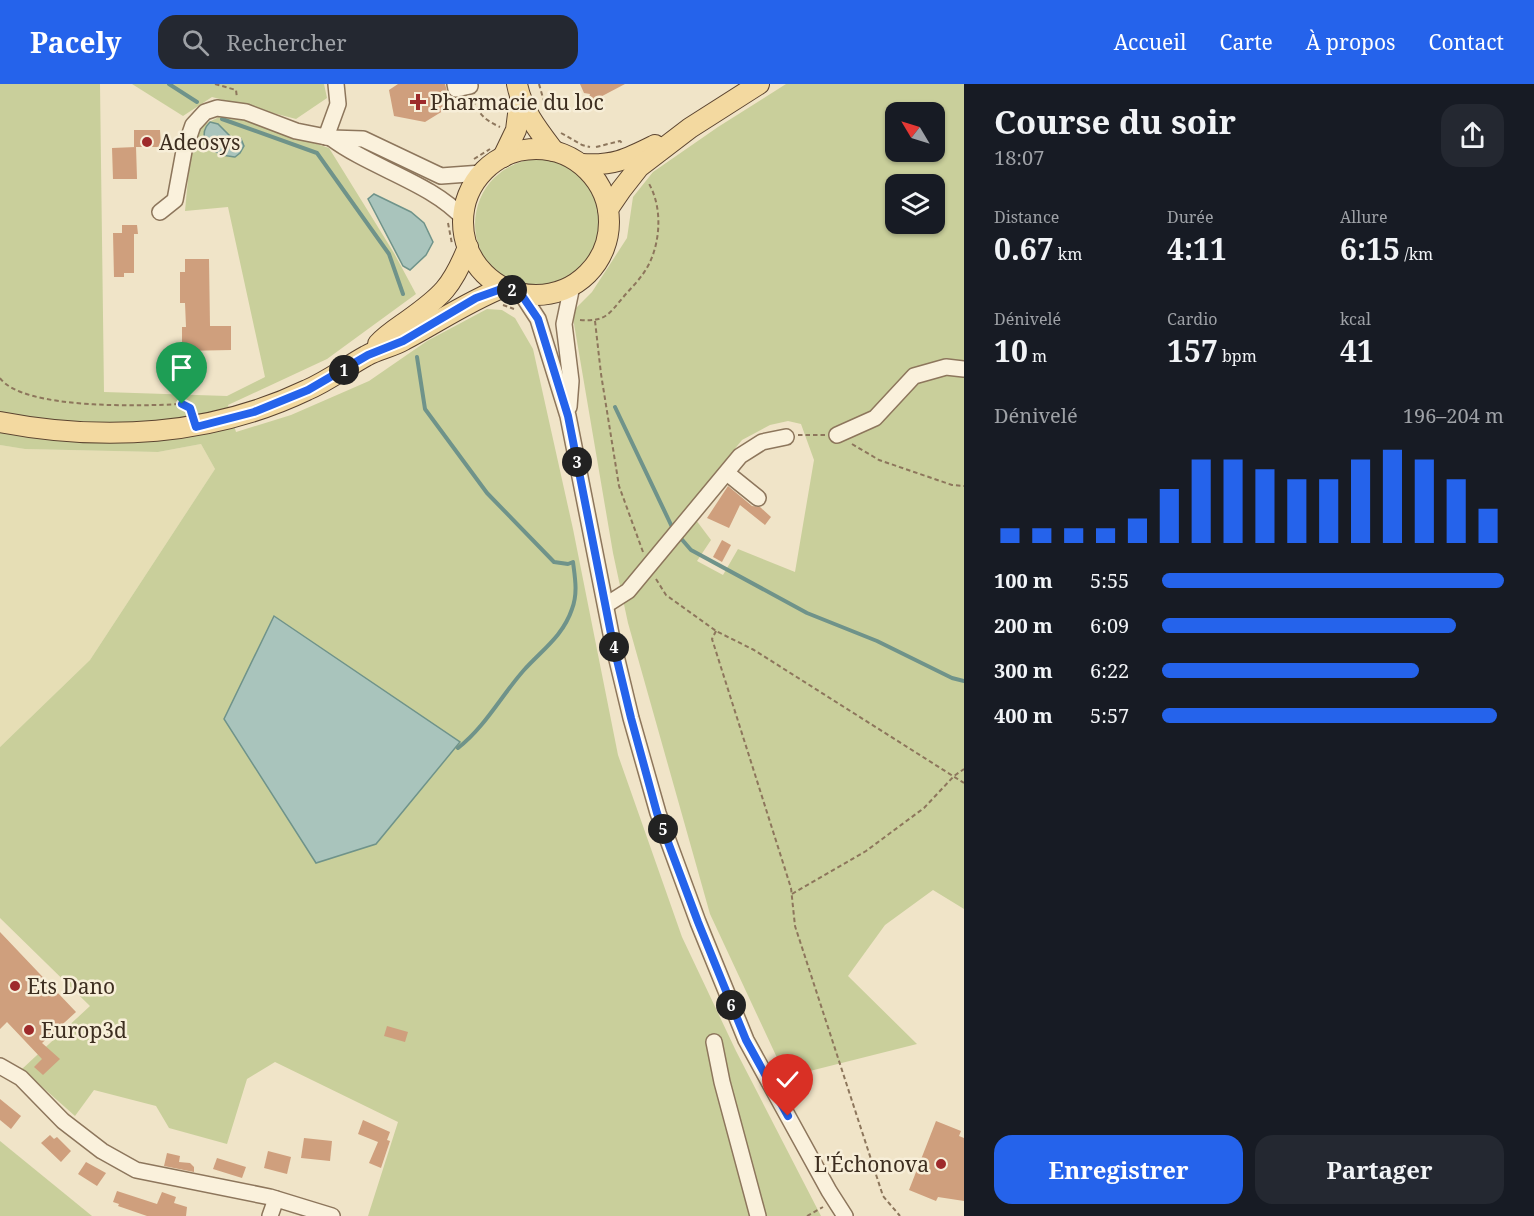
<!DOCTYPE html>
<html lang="fr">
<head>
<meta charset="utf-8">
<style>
	:root { --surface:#171b24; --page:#242831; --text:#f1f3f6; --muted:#9ea1a6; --accent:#2563eb }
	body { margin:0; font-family:"Noto Serif",serif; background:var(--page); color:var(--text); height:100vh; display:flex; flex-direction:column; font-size:22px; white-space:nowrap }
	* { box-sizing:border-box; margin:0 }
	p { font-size:20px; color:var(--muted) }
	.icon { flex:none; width:33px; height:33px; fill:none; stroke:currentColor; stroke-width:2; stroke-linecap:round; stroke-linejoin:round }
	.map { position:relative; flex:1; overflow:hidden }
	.details { display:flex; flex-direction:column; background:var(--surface); width:570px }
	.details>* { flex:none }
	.needle { width:39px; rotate:308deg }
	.controls { position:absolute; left:885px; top:18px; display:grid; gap:12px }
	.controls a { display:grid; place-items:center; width:60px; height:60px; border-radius:12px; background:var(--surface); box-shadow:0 2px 4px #0004; font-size:30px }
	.pin { position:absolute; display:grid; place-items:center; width:51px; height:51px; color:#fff; margin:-62px -26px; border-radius:50% 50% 50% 0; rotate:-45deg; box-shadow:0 0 6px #0007 }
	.pin .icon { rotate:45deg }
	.km { position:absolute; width:30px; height:30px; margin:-15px; border-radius:50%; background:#222; color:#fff; font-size:16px; line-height:30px; text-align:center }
	.round { display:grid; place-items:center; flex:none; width:63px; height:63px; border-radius:18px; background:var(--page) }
	.summary { display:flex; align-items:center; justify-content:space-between; height:102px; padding:0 30px }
	h1 { font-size:33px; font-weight:700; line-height:45px }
	.metrics { display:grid; grid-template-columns:repeat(3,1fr); gap:9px; height:102px; padding:6px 30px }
	.metrics div { display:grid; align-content:center }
	.metrics b { font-size:30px; font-weight:700 }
	.metrics small { font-size:16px; font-weight:400 }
	.metrics p { font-size:16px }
	.chart { height:168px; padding:12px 30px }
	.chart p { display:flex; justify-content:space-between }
	.chart svg { width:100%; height:108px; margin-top:6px; stroke:var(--accent); stroke-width:6 }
	.button { display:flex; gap:12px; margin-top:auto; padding:12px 30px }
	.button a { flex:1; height:69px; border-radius:18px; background:var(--accent); color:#fff; font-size:24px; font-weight:700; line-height:69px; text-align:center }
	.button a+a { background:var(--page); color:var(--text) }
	ul { padding:0 30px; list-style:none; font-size:20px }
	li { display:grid; grid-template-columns:96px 72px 1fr; align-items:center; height:45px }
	li i { height:15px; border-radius:8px; background:var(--accent) }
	header { display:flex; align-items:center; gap:36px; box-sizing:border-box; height:84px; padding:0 30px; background:var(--accent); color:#fff }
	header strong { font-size:28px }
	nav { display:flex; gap:33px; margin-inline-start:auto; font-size:21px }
	.search { width:420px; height:54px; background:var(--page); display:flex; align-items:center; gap:15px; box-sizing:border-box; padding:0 21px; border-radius:18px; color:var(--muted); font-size:22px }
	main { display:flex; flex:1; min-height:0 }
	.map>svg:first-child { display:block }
	.farmland { fill:#e6deb5 }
	.green { fill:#c9cf9b; fill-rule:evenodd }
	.water { fill:#a9c4bc; stroke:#6f938a; stroke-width:1.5 }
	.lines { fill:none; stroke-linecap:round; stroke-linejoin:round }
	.stream { stroke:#6f938a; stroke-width:4 }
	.building { fill:#cf9f7d }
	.minor-casing { stroke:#8d765c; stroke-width:18 }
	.major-casing { stroke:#5b4430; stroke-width:22 }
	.path { stroke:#8d765c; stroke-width:2; stroke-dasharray:4.5 3; stroke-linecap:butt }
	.minor { stroke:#faf1dc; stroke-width:15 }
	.major { stroke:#f3d9a0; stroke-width:20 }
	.route-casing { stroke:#fff; stroke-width:12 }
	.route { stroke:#2563eb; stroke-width:8 }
	.poi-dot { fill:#9e2a2b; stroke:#f7eed8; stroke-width:2 }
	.labels { text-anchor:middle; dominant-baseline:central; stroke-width:5; stroke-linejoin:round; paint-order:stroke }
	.poi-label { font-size:21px; fill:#3d2e20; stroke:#f7eed8; text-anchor:start }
</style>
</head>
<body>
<header>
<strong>Pacely</strong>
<div class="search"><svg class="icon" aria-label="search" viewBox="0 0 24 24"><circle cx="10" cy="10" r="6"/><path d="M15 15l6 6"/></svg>Rechercher</div>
<nav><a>Accueil</a><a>Carte</a><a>À propos</a><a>Contact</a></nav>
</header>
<main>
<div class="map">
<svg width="964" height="1132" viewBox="0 0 964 1132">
	<rect width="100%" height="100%" fill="#f0e4c8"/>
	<!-- farmland -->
	<path class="farmland" d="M201,360L215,385L90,576L0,663V361L26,365L158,368Z"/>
	<!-- green -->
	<g class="green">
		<path d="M0,0H100L104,308L227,312L265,293L228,123L185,127L191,63L199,43L225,30L329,64L394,169L416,210L327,275L228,321L236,348L291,331L369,297L427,257L487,225L502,226L515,234L533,265L573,445L618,671L682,853L736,967L821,1132H368L398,1038L275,978L247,995L227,1060L169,1044L156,1022L94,1006L75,1032L22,985L90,922L0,834V663L90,576L215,385L201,360L158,368L25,365L0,361Z"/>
		<path d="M132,0H324L327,14L296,35L212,13L183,32Z"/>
		<path d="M786,0H964V825L933,806L885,841L848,892L917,960L786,993L710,830L628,539L613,469L572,228L592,208L627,154L633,113L653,88L718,43ZM896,28H934V68H896ZM896,100H934V140H896ZM788,337L801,340L814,376L795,488L738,465L723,491L697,477L711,456L687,424L742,356L770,341Z"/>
		<circle cx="540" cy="140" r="65"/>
		<path d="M0,1057L92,1132H0Z"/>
	</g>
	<!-- water -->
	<g class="water">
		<path d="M210,38L218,40L232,54L241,55L244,62L240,69L235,73C230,72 224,72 220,70C206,64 198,50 210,38Z"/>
		<path d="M374,110L411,128L424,139L433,158L426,171L410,186L403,182L368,115Z"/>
		<path d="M274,532L460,658L376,760L316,779L224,635Z"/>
	</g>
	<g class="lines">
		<!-- stream -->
		<g class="stream">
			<path d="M169,0L197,18"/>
			<path d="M222,35L317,69L389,170L403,210"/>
			<path d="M417,273L425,325L487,409L554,478L568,480L573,478C575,494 578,509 572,525C563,552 542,566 524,586C501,612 485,643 458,664"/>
			<path d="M615,323L673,445"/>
			<path d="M678,451L691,466L807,529L877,557L952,594L964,597"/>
		</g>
	</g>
	<!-- building -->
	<g class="building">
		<path d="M398,0H445L451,22L425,38L394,32L389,6Z"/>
		<path d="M580,0H625L587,20L590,10L584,9Z"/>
		<path d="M134,46H160L161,63H134Z"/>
		<path d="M136,63L137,95H113L112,64Z"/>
		<path d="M122,141H137L138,150H134V189H124V193H114L113,149H122Z"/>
		<path d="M185,175H209L210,242H231V266L182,267V243H186L185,219H180V188H185Z"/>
		<path d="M728,402L752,422L760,423L771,433L765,441L740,421L729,444L707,434Z"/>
		<path d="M722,456L731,461L722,478L713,473Z"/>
		<path d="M0,848L76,928L42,959L60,975L43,991L34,983L42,975L7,938L0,945Z"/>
		<path d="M387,942L408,948L405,958L384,952Z"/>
		<path d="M0,1015L21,1032L11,1045L0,1036Z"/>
		<path d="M363,1036L390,1048L387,1056L390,1057L381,1084L369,1079L378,1058L358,1050Z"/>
		<path d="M936,1037L961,1047L959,1052L964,1054V1117L938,1113L936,1117L909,1106Z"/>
		<path d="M50,1051L54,1055L57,1053L71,1067L61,1078L41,1059Z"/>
		<path d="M304,1054L332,1057L330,1077L301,1074Z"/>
		<path d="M268,1067L291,1073L287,1090L264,1084Z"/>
		<path d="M167,1069L180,1072L179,1078L190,1079L194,1083V1088L164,1082Z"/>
		<path d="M217,1074L246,1083L242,1094L213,1085Z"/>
		<path d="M86,1078L106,1089L97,1102L78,1090Z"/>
		<path d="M117,1107L157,1120L162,1108L176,1113L174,1119L187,1123L186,1132H147L118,1122L119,1120L113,1118Z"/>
	</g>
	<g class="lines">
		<defs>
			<g id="minor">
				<path d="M455,0L456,5L470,2"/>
				<path d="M326,53L338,20L336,0"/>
				<path d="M331,54C371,84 432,99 464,135"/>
				<path d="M160,128L175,116L184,67L193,41L205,28L217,24L246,28L296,47L331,54L363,55L441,92L482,89"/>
				<path d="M521,209L538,235L568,332L612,555L631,634L658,729L698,838L746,956L829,1107L845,1132"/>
				<path d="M569,323L571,297L564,240L572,202"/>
				<path d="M837,351L875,334L914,292L946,283L964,285"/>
				<path d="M727,389L758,414"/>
				<path d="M606,521L628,507L740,372L762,358L786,353"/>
				<path d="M714,958L722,998L758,1132"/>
				<path d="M0,982L21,994L63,1037L102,1067L136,1086L270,1113L332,1132"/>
				<path d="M270,1132L276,1115"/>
			</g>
			<g id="major">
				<path d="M517,0C522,26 538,46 554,67"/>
				<circle cx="536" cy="138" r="73"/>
				<path d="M503,73L516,46L520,14"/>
				<path d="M582,80C614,82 627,75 655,61"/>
				<path d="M608,125L621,106L639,83L690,44L759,0"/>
				<path d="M378,260C386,251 397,244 407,237C442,212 452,203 468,163"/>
				<path d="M0,338C104,358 211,352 307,306C328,297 346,283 366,272C378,265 392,263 404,256C438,238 467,218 504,203"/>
			</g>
		</defs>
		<!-- minor casing -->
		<use href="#minor" class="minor-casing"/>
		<!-- major casing -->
		<use href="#major" class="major-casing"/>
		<!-- path -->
		<g class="path">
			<path d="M215,0L236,6L237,14"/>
			<path d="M539,0L547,28"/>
			<path d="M474,16C478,31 487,37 500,43"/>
			<path d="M561,49L582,61L590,63"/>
			<path d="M596,63L620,57L622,59"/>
			<path d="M474,75L490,65"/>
			<path d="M448,139L452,160"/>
			<path d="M503,221L514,225"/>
			<path d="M580,236C606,238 609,230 625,211C634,201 644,191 650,178C661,154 662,121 648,98"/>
			<path d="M595,237L601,290L619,402L643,468"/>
			<path d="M0,294C23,326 143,322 181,320L190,325"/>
			<path d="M798,351H825"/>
			<path d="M852,360L879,376L952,401L964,402"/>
			<path d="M656,495L666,511L716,547L754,566L964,699"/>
			<path d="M716,547L712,555L791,804L795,842L883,1112L900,1132"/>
			<path d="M792,810L866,767L924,724L954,692L964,685"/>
			<path d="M807,1132L823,1123"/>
		</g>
		<!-- minor -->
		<use href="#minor" class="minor"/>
		<!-- major -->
		<use href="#major" class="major"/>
	</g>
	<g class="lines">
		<defs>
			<path id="route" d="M182,320L190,324L196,343L254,328L308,306L368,271L403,257L476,214L504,204L521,210L538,235L568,332L612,555L631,634L657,729L698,838L746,956L788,1032"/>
		</defs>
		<!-- route casing -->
		<use href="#route" class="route-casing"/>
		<!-- route -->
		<use href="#route" class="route"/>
	</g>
	<!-- markers -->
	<g class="poi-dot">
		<path d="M415 9h6v6h6v6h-6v6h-6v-6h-6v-6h6z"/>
		<circle cx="147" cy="58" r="6"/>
		<circle cx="15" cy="902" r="6"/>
		<circle cx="29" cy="946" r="6"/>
		<circle cx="941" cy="1080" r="6"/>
	</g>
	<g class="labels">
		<!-- poi labels -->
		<g class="poi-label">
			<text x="430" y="18">Pharmacie du loc</text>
			<text x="159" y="58">Adeosys</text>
			<text x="27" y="902">Ets Dano</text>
			<text x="41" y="946">Europ3d</text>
			<text x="929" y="1080" text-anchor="end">L'Échonova</text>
		</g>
	</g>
</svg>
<div class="controls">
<a><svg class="needle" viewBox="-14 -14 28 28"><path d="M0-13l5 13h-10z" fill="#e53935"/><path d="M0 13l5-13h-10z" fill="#9ea1a6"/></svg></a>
<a><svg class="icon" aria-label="layers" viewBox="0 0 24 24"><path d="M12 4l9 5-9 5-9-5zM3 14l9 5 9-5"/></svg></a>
</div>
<div class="pin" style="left:182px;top:320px;background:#1e9e55"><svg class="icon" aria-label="arrive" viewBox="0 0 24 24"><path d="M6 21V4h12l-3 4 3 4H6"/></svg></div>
<div class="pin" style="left:788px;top:1032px;background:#d93025"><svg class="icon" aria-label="check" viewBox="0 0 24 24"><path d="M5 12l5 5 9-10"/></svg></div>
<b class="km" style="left:344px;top:286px">1</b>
<b class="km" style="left:512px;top:206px">2</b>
<b class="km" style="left:577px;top:378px">3</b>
<b class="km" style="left:614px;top:563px">4</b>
<b class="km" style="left:663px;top:745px">5</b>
<b class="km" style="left:731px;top:921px">6</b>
</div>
<section class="details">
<div class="summary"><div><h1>Course du soir</h1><p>18:07</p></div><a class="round"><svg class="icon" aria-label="share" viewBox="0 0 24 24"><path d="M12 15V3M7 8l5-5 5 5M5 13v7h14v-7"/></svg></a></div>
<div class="metrics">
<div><p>Distance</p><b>0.67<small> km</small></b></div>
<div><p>Durée</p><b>4:11</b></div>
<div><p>Allure</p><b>6:15<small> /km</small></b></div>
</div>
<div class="metrics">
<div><p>Dénivelé</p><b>10<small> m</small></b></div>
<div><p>Cardio</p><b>157<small> bpm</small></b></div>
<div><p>kcal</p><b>41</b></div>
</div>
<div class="chart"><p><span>Dénivelé</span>196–204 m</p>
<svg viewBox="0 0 160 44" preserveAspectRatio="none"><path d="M5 44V38M15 44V38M25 44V38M35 44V38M45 44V34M55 44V22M65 44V10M75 44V10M85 44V14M95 44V18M105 44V18M115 44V10M125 44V6M135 44V10M145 44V18M155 44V30"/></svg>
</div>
<ul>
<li><b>100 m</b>5:55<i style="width:100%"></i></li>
<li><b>200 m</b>6:09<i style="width:86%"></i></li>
<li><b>300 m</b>6:22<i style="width:75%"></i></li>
<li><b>400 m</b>5:57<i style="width:98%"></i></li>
</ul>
<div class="button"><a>Enregistrer</a><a>Partager</a></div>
</section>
</main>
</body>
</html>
